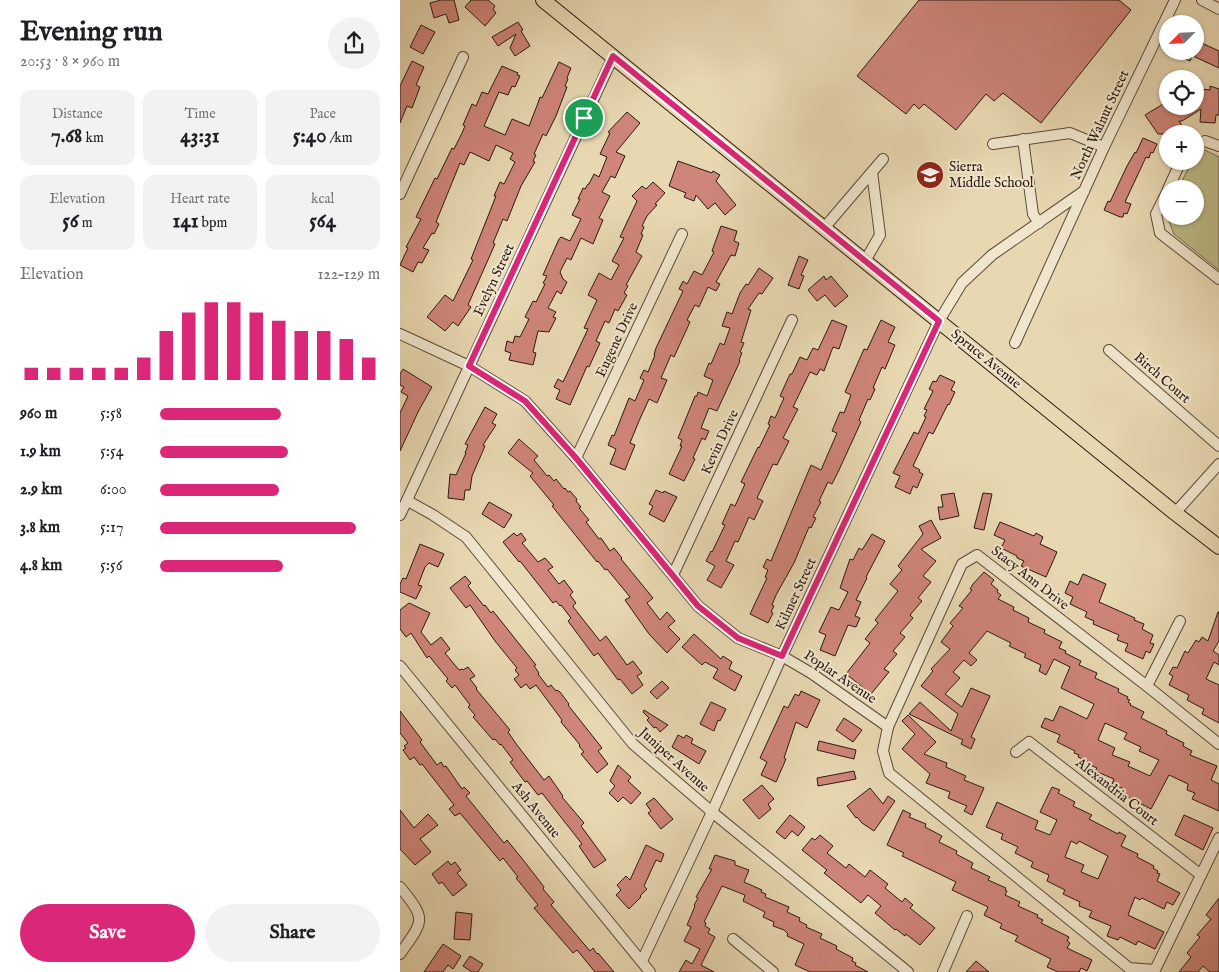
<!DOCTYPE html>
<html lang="en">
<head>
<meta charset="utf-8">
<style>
	:root { --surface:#fff; --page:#f2f2f2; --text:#202124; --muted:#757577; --accent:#db2777 }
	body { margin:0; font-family:"IM FELL English",serif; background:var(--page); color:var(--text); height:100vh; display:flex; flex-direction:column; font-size:19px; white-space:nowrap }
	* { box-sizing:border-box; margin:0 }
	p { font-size:16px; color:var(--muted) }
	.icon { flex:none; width:28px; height:28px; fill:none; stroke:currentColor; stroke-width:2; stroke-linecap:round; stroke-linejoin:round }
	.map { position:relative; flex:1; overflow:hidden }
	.drawer { display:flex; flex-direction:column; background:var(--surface); width:400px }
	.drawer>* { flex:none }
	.needle { width:32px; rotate:246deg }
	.controls { position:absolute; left:759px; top:15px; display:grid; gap:10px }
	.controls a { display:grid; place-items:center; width:45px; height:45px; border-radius:50%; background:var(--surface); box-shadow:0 1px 4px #0004; font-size:25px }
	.pin { position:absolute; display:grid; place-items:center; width:42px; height:42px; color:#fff; margin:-21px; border:2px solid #fff; border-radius:50%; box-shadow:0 1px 5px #0007 }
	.round { display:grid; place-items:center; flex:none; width:52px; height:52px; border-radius:26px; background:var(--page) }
	.overview { display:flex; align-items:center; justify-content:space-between; height:85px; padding:0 20px }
	h1 { font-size:28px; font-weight:800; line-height:38px }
	.metrics { display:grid; grid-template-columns:repeat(3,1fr); gap:8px; height:85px; padding:5px 20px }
	.metrics div { display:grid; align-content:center; border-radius:12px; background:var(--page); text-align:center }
	.metrics b { font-size:21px; font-weight:800 }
	.metrics small { font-size:14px; font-weight:400 }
	.metrics p { font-size:14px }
	.chart { height:140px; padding:10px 20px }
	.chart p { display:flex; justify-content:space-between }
	.chart svg { width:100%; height:90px; margin-top:5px; stroke:var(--accent); stroke-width:6 }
	.primary-button { display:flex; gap:10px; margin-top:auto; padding:10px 20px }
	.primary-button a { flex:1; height:58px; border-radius:30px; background:var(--accent); color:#fff; font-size:20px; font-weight:800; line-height:58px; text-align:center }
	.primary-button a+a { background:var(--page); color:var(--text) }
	ul { padding:0 20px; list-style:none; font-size:16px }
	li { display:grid; grid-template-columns:80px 60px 1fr; align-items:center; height:38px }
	li i { height:12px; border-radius:6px; background:var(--accent) }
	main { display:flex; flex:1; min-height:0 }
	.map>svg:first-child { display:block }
	.green { fill:#bebc87; stroke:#746a4b }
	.building { fill:#cf857a; stroke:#2a190f; fill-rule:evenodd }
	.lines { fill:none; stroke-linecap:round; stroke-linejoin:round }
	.minor-casing { stroke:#5a4938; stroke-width:12 }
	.major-casing { stroke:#2a190f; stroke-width:16 }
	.minor { stroke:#f0e6cd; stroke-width:10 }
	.major { stroke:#e8d8b2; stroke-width:14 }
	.route-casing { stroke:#fff; stroke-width:10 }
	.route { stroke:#db2777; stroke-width:6 }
	.labels { text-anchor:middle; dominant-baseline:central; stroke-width:4; stroke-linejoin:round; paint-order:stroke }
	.street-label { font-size:14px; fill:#2a190f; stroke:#f0e6cd }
	.poi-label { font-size:14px; fill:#2a190f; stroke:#f0e6cd; text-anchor:start }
</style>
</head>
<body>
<main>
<section class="drawer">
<div class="overview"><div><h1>Evening run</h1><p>20:53 · 8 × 960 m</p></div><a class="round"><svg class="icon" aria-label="share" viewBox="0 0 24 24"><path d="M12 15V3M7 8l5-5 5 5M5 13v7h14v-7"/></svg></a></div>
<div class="metrics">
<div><p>Distance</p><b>7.68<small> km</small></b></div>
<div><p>Time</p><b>43:31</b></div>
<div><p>Pace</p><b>5:40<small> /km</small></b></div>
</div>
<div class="metrics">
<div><p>Elevation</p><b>56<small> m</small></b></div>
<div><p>Heart rate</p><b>141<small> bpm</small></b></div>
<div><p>kcal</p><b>564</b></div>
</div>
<div class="chart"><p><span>Elevation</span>122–129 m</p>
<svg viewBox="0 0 160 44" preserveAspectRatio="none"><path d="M5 44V38M15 44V38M25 44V38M35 44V38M45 44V38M55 44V33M65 44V20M75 44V11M85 44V6M95 44V6M105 44V11M115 44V15M125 44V20M135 44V20M145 44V24M155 44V33"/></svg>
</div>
<ul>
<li><b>960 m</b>5:58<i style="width:55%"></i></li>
<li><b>1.9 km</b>5:54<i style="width:58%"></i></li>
<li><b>2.9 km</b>6:00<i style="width:54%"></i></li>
<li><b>3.8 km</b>5:17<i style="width:89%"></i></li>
<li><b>4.8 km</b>5:56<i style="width:56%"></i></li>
</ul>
<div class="primary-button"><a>Save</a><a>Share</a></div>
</section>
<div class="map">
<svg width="819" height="972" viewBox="0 0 819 972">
	<rect width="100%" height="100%" fill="#e8d8b2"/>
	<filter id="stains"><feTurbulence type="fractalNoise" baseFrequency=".004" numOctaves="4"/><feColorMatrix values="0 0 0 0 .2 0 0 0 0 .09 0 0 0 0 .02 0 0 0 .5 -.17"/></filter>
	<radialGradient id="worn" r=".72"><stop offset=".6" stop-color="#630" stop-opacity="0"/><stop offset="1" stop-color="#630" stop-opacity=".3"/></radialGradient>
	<!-- green -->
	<path class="green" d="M805,150L819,157V270L774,234L766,214L767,211L768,216H795V189H778L792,161H795V155Z"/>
	<!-- building -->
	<g class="building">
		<path d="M41,0H54L59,20L49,23L46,14L34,18L30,3Z"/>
		<path d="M71,0H88L95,6L93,9L96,13L85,26L65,7Z"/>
		<path d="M519,0H719L731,10L641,123L603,93L594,101L586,94L556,130L524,104L519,109L514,104L506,114L457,76Z"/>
		<path d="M118,22L123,30L121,31L130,46L115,56L110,48L116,34L98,46L92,37Z"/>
		<path d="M21,25L35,32L23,54L10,47Z"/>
		<path d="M795,40L819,51V68L795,57Z"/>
		<path d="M768,51H794L790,61Z"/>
		<path d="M12,61L24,67L16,85L20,87L12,108L7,106L0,123V86Z"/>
		<path d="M159,62L171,68L167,78L168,79L165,86L167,87L156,116L146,136L143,134L134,154L136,155L133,161L135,162L121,186L107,221L103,219L93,243L95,244L68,305L71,307L58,326L53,322L45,331L27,317L45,295L53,301L73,260L71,259L96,196H94L100,182L104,184L115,162L110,159L113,153L96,145L89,161L70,152L64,165L60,163L36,222L39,224L34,234L32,233L23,248L29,250L22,263L18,262L13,272L0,265L8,248L6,247L21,219L16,217L35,178L37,179L52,148L54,149L62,133L65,126L63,125L72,104L76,106L82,92L88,94L102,66L118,73L117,75L120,76L115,87L112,86L108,95L99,92L84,126L105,135L112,119L129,126L138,103L140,97L142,98Z"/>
		<path d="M810,86L819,89V115H816L815,123L800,122L801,109L782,121H779L784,129L776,134H758L745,115L768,101V106H795V94H801V89L810,90Z"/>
		<path d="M227,112L240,123L216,152L225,156L215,178L211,176L202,192L210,196L199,218L203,220L193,244L181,238L171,260L167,258L160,272L163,279L167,282L161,294L157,291L148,308L156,312L153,317L156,318L149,332L138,331L133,352L136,353L133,365L109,360L111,353L105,351L107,341L113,343L115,336L120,337L129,319L125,317L133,301L136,302L145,284L143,283L147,276L143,275L159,239L161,237L170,241L181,219L172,215L180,199H178L183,188L185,189L188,184H189L194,174L199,177L207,157L200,154L210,133L208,132Z"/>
		<path d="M743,138L757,144L753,153L751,152L749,158L746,157L725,202L731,204L727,214L724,213L723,217H720L704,210L708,201L710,202L727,166L735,152L736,153Z"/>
		<path d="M278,161L312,173L313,171L320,175L316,181L336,205L325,215L315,203L308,209L296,195L294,201L284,197L286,193L269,186Z"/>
		<path d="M253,182L265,193L255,204L257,205L247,216L242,226L244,227L241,234L243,235L236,252L242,256L226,285L228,286L224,293L227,295L218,311L215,309L209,323L205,321L196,341L200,343L189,367L187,366L170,405L156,399L160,390L154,387L158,379L163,382L188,329L184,328L197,300L188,295L199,273L211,280L219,265L212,261L224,238L220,237L237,201L232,196L242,186L246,189Z"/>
		<path d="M321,226L337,231L334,241L339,243L335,256L331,255L316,282L320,284L316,291L308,287L299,307L295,305L287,320L290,322L274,357L271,355L261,378L267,380L257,403L249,399L239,421L230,443L235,445L225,470L210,464L216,449L208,445L212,435L214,436L229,398L235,401L244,380L240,378L244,370L248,372L255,355H254L256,348L283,291L279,289L283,281L287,284L294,271L302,275L314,252L312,251Z"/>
		<path d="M399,256L408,260L401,275L404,276L399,289L388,285Z"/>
		<path d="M359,268L373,278L362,294L359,293L348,309L351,310L341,342L344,343L340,352L342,353L339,360L340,361L317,411L309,408L301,428L309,431L305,440L302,438L293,458L295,459L284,481L269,474L282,446H280L282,440L278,438L295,396H297L298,392L307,396L313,380L304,376L309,363L311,364L320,343L324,345L330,328L322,326L327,312L332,314L340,293L346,284L348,285Z"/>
		<path d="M424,276L426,280L431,276L448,296L435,307L425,295L417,301L408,290Z"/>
		<path d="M432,320L447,326L439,349L433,347L424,371L420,369L417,375L410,372L393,407L398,409L383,438L389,441L377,465L373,464L357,498L363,501L354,520L349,517L338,542L335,541L326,561L334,565L321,588L307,580L315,566L306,561L311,551L312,552L325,525L322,524L331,504L335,506L345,484L341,482L358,447L359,448L370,425L368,424L371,416L375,418L384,398L380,396L390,374H392L400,357L407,360L413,348L418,350Z"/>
		<path d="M481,320L495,327L488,342L495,345L485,369L482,367L473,388L475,389L470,400L468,399L459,420L461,422L439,470L432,484L428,482L419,501L421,502L413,517L416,518L411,528L409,527L394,563L376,595L372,605L374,606L371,612L373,613L368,623L350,614L367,578L365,577L368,570L363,567L367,559L371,561L411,465L421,470L437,433L432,431L440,412L444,413L451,395L445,392L464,349L467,350Z"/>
		<path d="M3,369L32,387L19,410L0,451V413L8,396L1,392L4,387L0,385V374Z"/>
		<path d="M540,375L555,382L551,390L555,392L549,405L548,404L533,434L529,432L513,466L520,470L519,472L523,474L517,488L513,486L510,494L495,487L500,476L493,473L514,432L518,434L526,417L524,416L527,410L524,409L533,391L529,389L533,381L536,382Z"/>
		<path d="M85,407L97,414L92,423L96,425L83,445L85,446L72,476L70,490H65L64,500L48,498L50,474L56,475L66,453H65L68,445L65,444Z"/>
		<path d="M119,439L138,456L134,460L147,476L149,475L154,481L156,479L164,489L165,488L168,492L170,491L177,499L176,501L181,507L179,508L189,520L186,522L199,539L201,538L210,551L214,548L222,558L221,559L253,598L247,603L260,620L267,612L275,621L268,627L280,639L267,653L249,634L225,600L230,597L207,569L205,570L198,561L197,562L152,506L154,505L130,476L133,473L108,453Z"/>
		<path d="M256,490L263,493L264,491L277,497L264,522L249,514L253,506L249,504Z"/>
		<path d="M554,493L559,516L540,520L538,507H543L541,495Z"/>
		<path d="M583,493L592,494L584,530L574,528Z"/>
		<path d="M89,502L112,515L104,528L82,514Z"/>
		<path d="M531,520L541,538L521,549L536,561L523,576L531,582L518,598L522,601L510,615L513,618L500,633L505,637L493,651L497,654L484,669L489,672L471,694L446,674L470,643L465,639L478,623L475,620L498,591L490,584L502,570L498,566L523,534L519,526Z"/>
		<path d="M600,522L634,536L636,533L643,537L640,544L657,552L646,577L621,566L624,561L617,558V556L601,548L605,540L594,535Z"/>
		<path d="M114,533L117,536L121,533L126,540L122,543L138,562L145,558L153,567L148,570L159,584L164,580L173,592L170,595L176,603L173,606L174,608L200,641L206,636L227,665L233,661L242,673L237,676L243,685L232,694L220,679L218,680L198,653L194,656L168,621L171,618L161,605L160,606L156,601L153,603L120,561L119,562L103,542Z"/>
		<path d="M472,534L485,541L466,577L467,578L456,600L461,602L455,616L460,618L456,627L448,625L435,656L420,650L426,635L419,632L431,607L439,610L448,592L440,588L450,559L453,560L459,548L462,550Z"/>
		<path d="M20,544L44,554L38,567L29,563L25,567L18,585L22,586L16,599L0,592V584L3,578L6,579Z"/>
		<path d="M584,572L594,580L591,584L598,590L597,592L601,595L598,599L614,607L613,610L629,618L628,622L645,630L644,633L662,642L659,648L666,651L665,653L681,661L679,665L697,673L695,678L719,689L718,692L728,697L727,699L730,700L728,702L731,704L730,705L744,712L741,718L767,731L766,734L784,743L783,746L792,751L790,755L817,766L811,780L819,784V811L792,799L795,793L787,790L788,784L769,775L751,809L722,794L724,789L712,784L714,779L695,771L697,768L688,764L689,762L678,757L679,755L674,753L675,751L657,742L660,735L641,727L645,718L653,721L660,706L687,719L694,704L661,688L670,667L654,659L646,675L639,671L641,665L624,657L626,654L609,646L611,643L587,631L569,653L577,660L571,666L564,660L553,672L560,678L545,694L562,707L571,688L590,696L571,737L575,739L571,749L561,744L563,740L509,714L520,702L551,731L558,714L521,686L533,671L531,669L550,649L541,642L553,626L550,623L563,608L559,606L572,590L570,589L573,584ZM705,723L727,733L724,739L741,747L739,751L759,760L750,776L728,766L730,762L712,755L715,748L698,740Z"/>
		<path d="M683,574L706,584L699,602L735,618L734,620L744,624L742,629L753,635L750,643L754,644L750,653L746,651L743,659L725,651L728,644L717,640L719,635L693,624L694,621L685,617L687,612L670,604L673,597L665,593L670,581L678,585Z"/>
		<path d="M65,576L71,583L68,586L84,606L85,605L91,613L93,611L136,665L134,666L139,673L138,674L148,687L151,685L156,691L157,690L160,692L169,704L168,705L202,748L198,751L208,764L197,773L181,754L184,752L179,746L180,745L161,722L162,720L136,685L130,689L126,684L121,688L114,679L119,675L115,670L117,668L95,641L70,605L66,608L50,588Z"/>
		<path d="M9,603L30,613L21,632L31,645L41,637L50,649L45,653L59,670L62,669L63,670L68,667L75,676L70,679L77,688L76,689L110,730L108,732L117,745L144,780L149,776L163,796L162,797L184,823L181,826L206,860L194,868L179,846L182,844L142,793L138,795L127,781L125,782L110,762L113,760L101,744L100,745L95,739L93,740L73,717L75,715L68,707L70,705L55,685L52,688L46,681L48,679L29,656L27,658L11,633L6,637L0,629V610Z"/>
		<path d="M818,612H819V641L813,651L819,655V665L814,662L806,679L819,685V723L802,714L804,709L787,700L789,695L769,685L773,676L769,674L773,667L777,668L785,651L788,653L796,640L799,642L802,637L808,641Z"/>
		<path d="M294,634L321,659L323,656L332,662L329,669L342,676L335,691L313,678L318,669L305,662L302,665L282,647Z"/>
		<path d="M262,681L269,688L257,699L250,692Z"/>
		<path d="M401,691L420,700L407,728L396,722L384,758L386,759L376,782L361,775L367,762L360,758L384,706L388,708L395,694L399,696Z"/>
		<path d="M311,702L326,709L320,721L318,720L314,731L300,724Z"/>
		<path d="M244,710L263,722L268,725L260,732L256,727L254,728L247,720L249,718L243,712Z"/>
		<path d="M0,711L22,740L20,742L37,765L41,762L44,767L46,766L62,789L64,787L70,793L66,796L104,843L107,840L124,861L144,887L143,889L154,902L151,905L190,951L193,948L197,954L198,953L214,972H195L177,950L173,953L134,908L138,905L116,878L118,877L103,858L100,861L60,813L55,816L49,809L54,805L22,764L20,765L14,757L10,760L3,750L6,748L4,746L8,743L0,733Z"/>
		<path d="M508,715L536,742L524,754L547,763L546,767L566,776L564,780L584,788L572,815L564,811L567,806L548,798L550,792L526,783L530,774L502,749L515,734L502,721Z"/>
		<path d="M444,718L462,730L453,742L436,730Z"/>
		<path d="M278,735L284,738L286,735L293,739L291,743L306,751L299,764L272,747Z"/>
		<path d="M419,741L456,750L454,759L417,750Z"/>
		<path d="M218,765L231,777L228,781L241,793L231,804L223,797L218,802L209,793L215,786L210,781Z"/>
		<path d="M454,771L456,779L418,786L417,778Z"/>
		<path d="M362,785L374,799L368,804L371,809L359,819L343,800Z"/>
		<path d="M652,787L660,790L658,793L675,802L673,806L692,815L689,819L718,834L719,832L726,836L721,846L738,854L737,857L754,866L753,868L758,871L757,873L760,874L757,881L780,893L773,905L767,902L764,909L742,898L740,900L735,897L728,915L764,932L755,949L738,941L736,945L720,937L718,940L707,936L711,926L689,917L692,911L679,906L680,902L663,894L665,890L647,881L649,875L631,867L633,862L615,853L618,847L601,839L603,834L586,827L597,802L638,821L635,829L650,835L657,820L640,812ZM671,841L677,844L679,841L708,856L698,879L681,872L684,865L665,857Z"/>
		<path d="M470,788L483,804L488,796L495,801L474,831L462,823L457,817L456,818L447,806Z"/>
		<path d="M254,798L273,819L261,829L248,813L251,811L246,804Z"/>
		<path d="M0,810L14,828L28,814L38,825L20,839L31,852L15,865L0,849Z"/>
		<path d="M503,810L511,814L509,817L526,824L525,827L542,836L539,842L557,851L556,854L573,863L571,868L590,877L588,880L606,888L605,890L607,891L605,895L620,902L618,906L638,915L637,917L643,920L641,923L669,937L667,941L670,943L667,948L692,960L687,971L681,968L679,972H658L647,967L651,959L615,941L618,936L600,928L602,924L584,915L588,907L552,890L556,882L502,856L504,853L487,845Z"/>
		<path d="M390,815L405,827L398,836L392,831L385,839L376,832Z"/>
		<path d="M784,815L813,828L803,850L775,835Z"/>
		<path d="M420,835L433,846L427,853L446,868L449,864L465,877L470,870L488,884L485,888L502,902L505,898L513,905L510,908L535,928L520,945L506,934L505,936L496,929L495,930L475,913L481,906L468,895L461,903L424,873L427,870L402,850L412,838L415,840Z"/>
		<path d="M246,845L264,854L261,862L256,860L244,886L247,889L240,896L241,897L229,909L216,895L221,890L217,885L226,876L230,880Z"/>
		<path d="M315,855L335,861V865L349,870L344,882L362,890L361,892L366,894L365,897L389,907L387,912L400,918L399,921L407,925L406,927L422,934L420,938L437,946L436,949L453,958L452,961L456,963L455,965L468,972H410L395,965L404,944L387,936L388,934L384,930L373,926L374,922L363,917L365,912L343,901L345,895L322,886L304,922L306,923L305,926L310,929L308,933L315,937L301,965L314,972H279L286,960L292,964L300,949L284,941L291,927L287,925L295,906L294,905L298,898L296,897L312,869H309Z"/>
		<path d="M48,861L51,865L55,862L61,870L57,873L67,885L53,896L42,882L39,884L32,874Z"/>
		<path d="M819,898V972H810L803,966L798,972H779L791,957L787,953L800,937L797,935L811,919L806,915Z"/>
		<path d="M56,912L72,914L70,940L54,939Z"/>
		<path d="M43,944L61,956L53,969L48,965L43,972H24Z"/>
		<path d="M70,956L83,964L78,972H72L63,966Z"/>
		<path d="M576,961L589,972H566Z"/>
	</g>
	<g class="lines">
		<defs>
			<g id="minor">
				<path d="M802,0L819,9"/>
				<path d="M623,139L633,214L639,223"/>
				<path d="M593,144L670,133L704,147"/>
				<path d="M795,145L805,141L819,146"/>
				<path d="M768,189L781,161"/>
				<path d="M768,190L756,214L760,233L819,279"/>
				<path d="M0,194L63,57"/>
				<path d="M424,228L483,159"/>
				<path d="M465,261L480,235L472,172"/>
				<path d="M0,334L69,366L125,401L176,458L298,606L338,638L382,656L411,673L488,727L483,751L489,773L729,968L755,970L819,838"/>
				<path d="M615,343L704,147L775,0"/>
				<path d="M709,350L819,446"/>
				<path d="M176,458L282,234"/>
				<path d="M8,501L33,515L66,537L233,744L312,812L508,972"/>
				<path d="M775,513L819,464"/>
				<path d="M0,515L213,57"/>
				<path d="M273,575L392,320"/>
				<path d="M0,666L250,972"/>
				<path d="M747,686L780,621"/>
				<path d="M488,727L562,564L577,555L747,686L819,744"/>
				<path d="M616,752L629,742L801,875"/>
				<path d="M0,887C27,920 24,920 0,954"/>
				<path d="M333,939L373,972"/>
				<path d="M242,961L312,812L382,656L539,321L562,283L592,255L684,191"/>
				<path d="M543,972L567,916"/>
			</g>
			<path id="major" d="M143,0L775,513L819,547"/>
		</defs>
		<!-- minor casing -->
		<use href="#minor" class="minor-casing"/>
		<!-- major casing -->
		<use href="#major" class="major-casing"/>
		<!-- minor -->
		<use href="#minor" class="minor"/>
		<!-- major -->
		<use href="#major" class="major"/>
	</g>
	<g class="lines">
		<defs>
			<path id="route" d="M213,56L539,321L382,656L338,638L298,606L176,458L125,401L69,366Z"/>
		</defs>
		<!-- route casing -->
		<use href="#route" class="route-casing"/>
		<!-- route -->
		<use href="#route" class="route"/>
	</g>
	<!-- icons -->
	<defs>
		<symbol id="school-disc" viewBox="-11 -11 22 22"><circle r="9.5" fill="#8f2418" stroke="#f0e6cd"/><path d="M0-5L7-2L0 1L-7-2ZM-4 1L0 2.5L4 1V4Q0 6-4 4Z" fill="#fff"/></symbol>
	</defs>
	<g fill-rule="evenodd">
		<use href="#school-disc" x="514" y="159" width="32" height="32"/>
	</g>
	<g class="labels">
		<!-- street labels -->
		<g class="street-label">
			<text transform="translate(700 125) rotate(-65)">North Walnut Street</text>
			<text transform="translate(94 280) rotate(-65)">Evelyn Street</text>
			<text transform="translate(217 340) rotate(-65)">Eugene Drive</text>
			<text transform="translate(586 359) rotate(39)">Spruce Avenue</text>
			<text transform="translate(762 378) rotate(41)">Birch Court</text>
			<text transform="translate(320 442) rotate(-65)">Kevin Drive</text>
			<text transform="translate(630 578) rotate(38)">Stacy Ann Drive</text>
			<text transform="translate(396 594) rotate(-65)">Kilmer Street</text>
			<text transform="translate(440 677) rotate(34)">Poplar Avenue</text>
			<text transform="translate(274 760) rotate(42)">Juniper Avenue</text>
			<text transform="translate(717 792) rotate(38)">Alexandria Court</text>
			<text transform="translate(136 810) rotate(51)">Ash Avenue</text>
		</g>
		<!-- poi labels -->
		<g class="poi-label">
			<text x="549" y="167">Sierra<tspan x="549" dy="16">Middle School</tspan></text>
		</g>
	</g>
	<rect width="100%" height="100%" filter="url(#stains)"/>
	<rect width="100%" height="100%" fill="url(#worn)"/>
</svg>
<div class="controls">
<a><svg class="needle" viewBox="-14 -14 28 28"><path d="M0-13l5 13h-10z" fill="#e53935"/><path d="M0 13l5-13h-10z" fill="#757577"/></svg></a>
<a><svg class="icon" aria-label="locate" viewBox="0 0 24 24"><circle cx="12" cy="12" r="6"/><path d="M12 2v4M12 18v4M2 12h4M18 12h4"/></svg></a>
<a>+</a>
<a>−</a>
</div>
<div class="pin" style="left:184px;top:118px;background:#1e9e55"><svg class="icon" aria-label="arrive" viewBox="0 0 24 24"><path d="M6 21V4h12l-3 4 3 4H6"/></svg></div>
</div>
</main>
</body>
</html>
